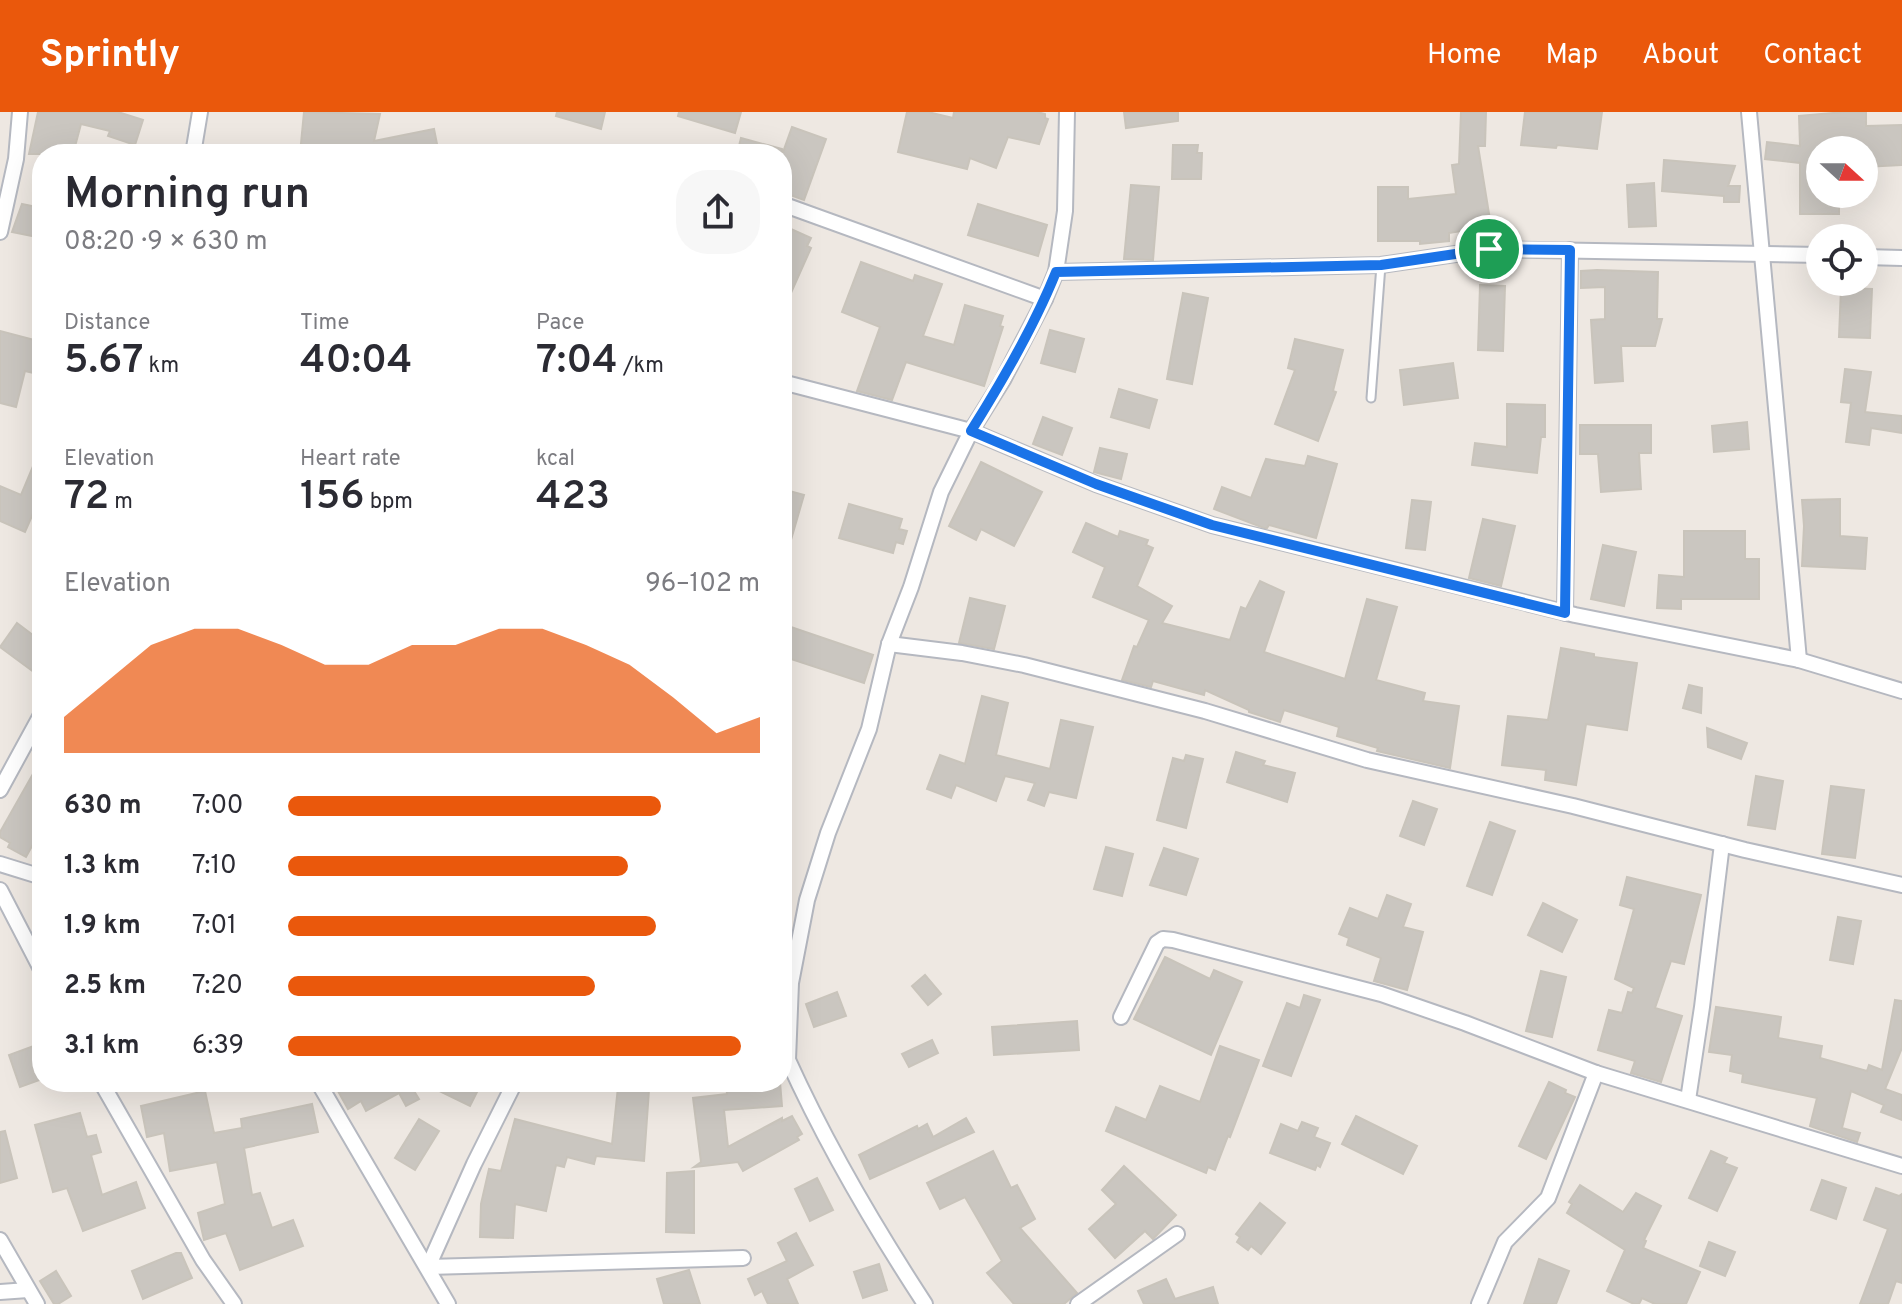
<!DOCTYPE html>
<html lang="en">
<head>
<meta charset="utf-8">
<style>
	:root { --surface:#fff; --page:#f7f7f7; --text:#2b2b33; --muted:#7c7c81; --accent:#ea580c }
	body { margin:0; font-family:Overpass,sans-serif; background:var(--page); color:var(--text); height:100vh; display:flex; flex-direction:column; font-size:30px; white-space:nowrap }
	* { box-sizing:border-box; margin:0 }
	p { font-size:26px; color:var(--muted) }
	.icon { flex:none; width:44px; height:44px; fill:none; stroke:currentColor; stroke-width:2; stroke-linecap:round; stroke-linejoin:round }
	.map { position:relative; flex:1; overflow:hidden }
	.details { position:absolute; left:32px; top:32px; width:760px; height:948px; display:flex; flex-direction:column; background:var(--surface); border-radius:32px; box-shadow:0 8px 32px #0002 }
	.details>* { flex:none }
	.needle { width:52px; rotate:111deg }
	.buttons { position:absolute; left:1806px; top:24px; display:grid; gap:16px }
	.buttons a { display:grid; place-items:center; width:72px; height:72px; border-radius:50%; background:var(--surface); box-shadow:0 8px 32px #0002; font-size:40px }
	.pin { position:absolute; display:grid; place-items:center; width:68px; height:68px; color:#fff; margin:-34px; border:4px solid #fff; border-radius:50%; box-shadow:0 2px 8px #0007 }
	.round { display:grid; place-items:center; flex:none; width:84px; height:84px; border-radius:32px; background:var(--page) }
	.head { display:flex; align-items:center; justify-content:space-between; height:136px; padding:0 32px }
	h1 { font-size:44px; font-weight:600; line-height:60px }
	.figures { display:grid; grid-template-columns:repeat(3,1fr); gap:12px; height:136px; padding:8px 32px }
	.figures div { display:grid; align-content:center }
	.figures b { font-size:40px; font-weight:600 }
	.figures small { font-size:22px; font-weight:400 }
	.figures p { font-size:22px }
	.chart { height:224px; padding:16px 32px }
	.chart p { display:flex; justify-content:space-between }
	.chart svg { width:100%; height:144px; margin-top:8px; fill:var(--accent); opacity:.7 }
	ul { padding:0 32px; list-style:none; font-size:26px }
	li { display:grid; grid-template-columns:128px 96px 1fr; align-items:center; height:60px }
	li i { height:20px; border-radius:10px; background:var(--accent) }
	header { display:flex; align-items:center; gap:48px; box-sizing:border-box; height:112px; padding:0 40px; background:var(--accent); color:#fff }
	header strong { font-size:38px }
	nav { display:flex; gap:44px; margin-inline-start:auto; font-size:28px }
	.map>svg:first-child { display:block }
	.building { fill:#cac6c0; stroke:#c9c4bb; stroke-width:2 }
	.lines { fill:none; stroke-linecap:round; stroke-linejoin:round }
	.service-casing { stroke:#b5b8c0; stroke-width:11 }
	.minor-casing { stroke:#b5b8c0; stroke-width:18 }
	.service { stroke:#fff; stroke-width:7 }
	.minor { stroke:#fff; stroke-width:14 }
	.route-casing { stroke:#fff; stroke-width:16 }
	.route { stroke:#1a73e8; stroke-width:10 }
</style>
</head>
<body>
<header>
<strong>Sprintly</strong>
<nav><a>Home</a><a>Map</a><a>About</a><a>Contact</a></nav>
</header>
<div class="map">
<svg width="1902" height="1192" viewBox="0 0 1902 1192">
	<rect width="100%" height="100%" fill="#eee8e2"/>
	<!-- building -->
	<g class="building">
		<path d="M38,0H118L143,8L135,33L108,24L110,19L81,12L73,42H29Z"/>
		<path d="M304,0L380,2L374,29L434,17L439,42H300Z"/>
		<path d="M557,0H605L601,17L556,4Z"/>
		<path d="M679,0H741L735,21L678,4Z"/>
		<path d="M907,0H928L953,6L954,0H1037L1045,2V6L1048,7L1039,32L1008,25L996,56L970,46L967,57L898,40Z"/>
		<path d="M1124,0H1178V9L1126,16Z"/>
		<path d="M1461,0H1486L1485,34H1478L1491,114L1449,121V129L1420,132V129H1378V75H1408V87L1456,82L1452,53L1459,52Z"/>
		<path d="M1525,0H1602L1597,37L1557,33L1556,36L1521,33Z"/>
		<path d="M1844,0H1866V14L1902,13V53L1864,55V38H1820V82H1839V102H1800V51L1765,47L1767,30L1800,34L1799,4Z"/>
		<path d="M792,15L826,27L804,88L782,80V43Z"/>
		<path d="M741,26L782,37V42H737Z"/>
		<path d="M1173,33H1198L1197,41H1202L1201,67H1172Z"/>
		<path d="M1664,48L1735,54L1728,74H1740L1739,90H1724V84L1662,79Z"/>
		<path d="M1654,71L1656,114L1629,115L1627,73Z"/>
		<path d="M1131,73L1159,75L1153,148L1124,147Z"/>
		<path d="M22,92L42,96V126L12,120Z"/>
		<path d="M978,92L1047,113L1038,144L968,123Z"/>
		<path d="M782,113L811,126L807,134L811,136L782,201Z"/>
		<path d="M861,150L913,169L915,163L942,172L923,224L954,233L965,193L1003,204L1000,214L1003,215L984,274L906,250L892,288L857,279L880,215L842,200Z"/>
		<path d="M1597,158L1658,160L1657,207H1662L1655,234H1621L1623,269L1595,271L1591,208L1605,207V175L1581,176V159Z"/>
		<path d="M1480,173L1505,174L1503,239L1478,238Z"/>
		<path d="M1841,176L1872,177L1870,226L1839,225Z"/>
		<path d="M1183,181L1208,186L1192,272L1167,267Z"/>
		<path d="M1050,218L1084,227L1075,260L1041,251Z"/>
		<path d="M0,219L42,230V263L25,259L16,295L0,291Z"/>
		<path d="M1295,227L1343,238L1333,279L1336,280L1318,329L1275,312L1295,258L1288,256Z"/>
		<path d="M1453,251L1458,286L1404,293L1400,258Z"/>
		<path d="M1845,257L1871,260L1865,300L1902,304V321L1871,316L1869,333L1846,330L1851,291L1841,290Z"/>
		<path d="M1119,277L1157,288L1149,316L1111,305Z"/>
		<path d="M1507,292L1545,293V325H1541L1537,361L1472,353L1475,331L1507,335Z"/>
		<path d="M1043,305L1072,316L1062,343L1033,332Z"/>
		<path d="M1747,310L1749,337L1714,340L1712,314Z"/>
		<path d="M1580,313H1651V341H1639L1641,377L1601,380L1598,342H1580Z"/>
		<path d="M42,333V381L25,420L0,409V374L21,383Z"/>
		<path d="M1100,336L1127,342L1121,367L1094,360Z"/>
		<path d="M1308,344L1337,352L1316,426L1269,413L1267,416H1264L1214,397L1222,375L1251,386L1266,347L1305,354Z"/>
		<path d="M981,350L1042,380L1014,434L981,417L976,428L949,414Z"/>
		<path d="M782,377L804,383L786,445L782,444Z"/>
		<path d="M1840,387V424L1867,426L1865,457L1802,454L1804,414L1802,388Z"/>
		<path d="M1412,388L1431,390L1425,438L1406,436Z"/>
		<path d="M849,392L902,407L899,417L907,419L903,432L896,430L893,441L839,426Z"/>
		<path d="M1483,407L1515,414L1501,474L1469,466Z"/>
		<path d="M1086,411L1118,425L1120,419L1148,428L1146,433L1153,436L1137,474L1172,494L1162,511L1230,528L1241,495L1246,497L1260,469L1284,480L1264,540L1345,567L1367,487L1397,495L1376,568L1425,581L1423,589L1459,594L1450,656L1377,639L1378,636L1337,624L1339,615L1284,598L1280,610L1249,600V598L1205,578L1204,583L1153,569L1151,575L1122,568L1134,534L1137,535L1149,508L1093,485L1105,455L1073,440Z"/>
		<path d="M1684,419H1745V447H1759V487H1681V497L1657,496L1659,463L1684,465Z"/>
		<path d="M1603,433L1636,440L1624,494L1591,487Z"/>
		<path d="M970,486L1005,494L994,537L959,531Z"/>
		<path d="M17,511L42,530V566L0,535Z"/>
		<path d="M782,512L873,543L864,571L782,544Z"/>
		<path d="M1561,536L1594,542V545L1637,551L1627,618L1586,612L1576,673L1545,668L1546,658L1502,653L1508,604L1548,608Z"/>
		<path d="M1689,573L1702,576L1701,601L1683,596Z"/>
		<path d="M982,584L1008,591L996,643L1050,657L1061,608L1093,615L1076,686L1049,680L1044,694L1028,688L1035,671L1005,664L996,689L956,673L951,686L927,677L940,643L965,652Z"/>
		<path d="M1707,616L1747,631L1741,647L1708,635Z"/>
		<path d="M1236,640L1265,649L1263,653L1295,661L1287,690L1227,670Z"/>
		<path d="M1186,643L1203,647L1186,716L1157,708L1173,646L1184,649Z"/>
		<path d="M42,646V716L26,745L8,735L10,731L0,725V720Z"/>
		<path d="M1756,664L1783,669L1775,717L1748,713Z"/>
		<path d="M1831,674L1864,678L1855,746L1822,742Z"/>
		<path d="M1413,689L1437,697L1424,733L1400,724Z"/>
		<path d="M1490,710L1515,719L1492,783L1467,774Z"/>
		<path d="M1106,735L1133,742L1122,784L1094,777Z"/>
		<path d="M1164,736L1198,747L1186,783L1150,773Z"/>
		<path d="M1627,765L1701,783L1684,852L1671,849L1655,896L1682,904L1661,970L1631,961L1635,949L1598,938L1609,898L1622,901L1628,880L1632,881L1634,876L1615,867L1634,797L1620,793Z"/>
		<path d="M1387,783L1411,792L1403,815L1423,820L1407,878L1374,869L1381,846L1347,833L1349,826L1339,822L1350,796L1378,807Z"/>
		<path d="M1543,791L1577,808L1562,840L1528,823Z"/>
		<path d="M1838,805L1861,809L1853,852L1830,848Z"/>
		<path d="M1165,845L1210,867L1214,858L1242,870L1211,943L1134,907Z"/>
		<path d="M1541,859L1566,865L1552,925L1526,919Z"/>
		<path d="M925,863L941,882L928,893L912,874Z"/>
		<path d="M837,880L846,904L814,915L806,892Z"/>
		<path d="M1304,883L1320,888L1291,964L1263,954L1287,891L1300,896Z"/>
		<path d="M1895,888L1902,889V936L1885,977L1902,983V1008L1881,1000L1884,993L1851,979L1842,1016L1860,1021L1857,1030L1810,1014L1817,986L1742,970L1743,962L1730,959L1732,943L1709,940L1716,895L1781,905L1778,926L1822,934L1820,946L1867,959L1869,953L1882,958Z"/>
		<path d="M1077,909L1079,938L994,943L992,915Z"/>
		<path d="M932,928L938,941L909,955L902,942Z"/>
		<path d="M42,931V967L20,975L9,943Z"/>
		<path d="M1220,934L1259,948L1230,1025L1228,1024L1215,1058L1208,1055L1206,1061L1106,1019L1116,995L1146,1008L1160,974L1200,990Z"/>
		<path d="M333,970H418L411,974L419,987L406,994L399,981L366,999L361,989L348,997Z"/>
		<path d="M421,970H482L470,994Z"/>
		<path d="M780,970L782,994L724,998L728,1035L782,1006V1009L792,1004L802,1022L797,1025L799,1028L743,1059L738,1050L694,1055L701,1050L693,986L727,982L726,972Z"/>
		<path d="M1549,970L1566,978L1565,981L1575,985L1546,1047L1519,1034Z"/>
		<path d="M618,975L649,978L644,1049L596,1044L594,1052L567,1045L564,1055L556,1053L546,1099L515,1092L513,1126L480,1125L481,1092L489,1057L501,1059L515,1007L612,1032Z"/>
		<path d="M205,979L214,1021L242,1016L241,1007L312,992L318,1020L244,1036L252,1083L260,1081L272,1116L293,1108L303,1134L240,1158L226,1121L204,1128L198,1101L225,1092L217,1050L170,1059L164,1021L147,1025L141,994Z"/>
		<path d="M80,1001L87,1025L96,1023L101,1040L91,1043L102,1083L136,1070L145,1096L83,1119L67,1076L53,1080L35,1013Z"/>
		<path d="M1356,1004L1417,1034L1403,1062L1342,1032Z"/>
		<path d="M966,1006L974,1020L870,1067L859,1043L917,1014L918,1017L927,1012L933,1025Z"/>
		<path d="M419,1007L439,1019L415,1058L395,1046Z"/>
		<path d="M1302,1010L1318,1016L1314,1025L1330,1031L1320,1055L1317,1053L1315,1058L1270,1041L1281,1012L1298,1019Z"/>
		<path d="M5,1019L17,1066L0,1071V1020Z"/>
		<path d="M993,1039L1011,1076L1017,1073L1035,1107L1020,1116L1077,1181L1064,1192H1014L987,1161L1002,1149L965,1085L940,1097L927,1071Z"/>
		<path d="M1711,1039L1727,1046L1724,1051L1737,1056L1717,1099L1689,1086Z"/>
		<path d="M1124,1054L1176,1103L1153,1127L1145,1119L1115,1146L1089,1117L1116,1092L1102,1078Z"/>
		<path d="M694,1059V1121L666,1120L667,1061Z"/>
		<path d="M817,1066L833,1098L810,1109L795,1077Z"/>
		<path d="M1822,1068L1846,1076L1836,1107L1811,1098Z"/>
		<path d="M1580,1073L1623,1100L1636,1081L1661,1094L1644,1128L1646,1129L1643,1136L1700,1160L1686,1192H1655L1642,1186L1639,1192H1634L1607,1179L1625,1138L1567,1101L1572,1092L1569,1090Z"/>
		<path d="M1876,1076L1899,1084L1902,1082V1171L1896,1169L1888,1192H1860L1888,1117L1864,1108Z"/>
		<path d="M1260,1091L1285,1111L1261,1142L1251,1134L1248,1138L1237,1130L1240,1125L1236,1122Z"/>
		<path d="M796,1121L813,1153L787,1167L798,1192H768L762,1179L755,1183L748,1167L787,1149L778,1131Z"/>
		<path d="M1709,1130L1735,1140L1725,1164L1700,1154Z"/>
		<path d="M176,1141H181L192,1166L143,1187L132,1159Z"/>
		<path d="M1539,1147L1569,1159L1556,1192H1524Z"/>
		<path d="M879,1152L887,1178L863,1186L854,1160Z"/>
		<path d="M689,1158L700,1192H664L657,1167Z"/>
		<path d="M56,1159L71,1184L58,1192H54L40,1169Z"/>
		<path d="M1166,1167L1175,1187L1213,1175L1218,1192H1144L1138,1179Z"/>
	</g>
	<g class="lines">
		<defs>
			<path id="service" d="M1371,286L1381,153"/>
			<g id="minor">
				<path d="M1749,0L1799,548"/>
				<path d="M193,42L200,0"/>
				<path d="M782,92L1045,187"/>
				<path d="M0,120L16,47L20,0"/>
				<path d="M1864,145L1902,146"/>
				<path d="M1056,160L1381,153L1489,137L1820,143"/>
				<path d="M782,270L971,319L1096,372L1212,413L1575,503L1799,548L1902,579"/>
				<path d="M1565,501L1570,138"/>
				<path d="M889,532L962,541L1024,553L1205,599L1367,648L1573,694L1745,738L1902,773"/>
				<path d="M0,678L42,601"/>
				<path d="M0,752L42,765"/>
				<path d="M0,778L42,859"/>
				<path d="M1121,905L1157,831L1163,827L1173,828L1381,882L1465,911L1596,961L1902,1054"/>
				<path d="M782,948H788C826,1032 874,1114 925,1192"/>
				<path d="M788,948L791,871L807,788L828,721L869,617L889,532L911,475L941,380L971,319L1003,268L1045,187L1056,160L1065,99L1067,0"/>
				<path d="M101,970L203,1148L234,1192"/>
				<path d="M318,970L448,1192"/>
				<path d="M515,970L474,1052L428,1155L743,1146"/>
				<path d="M1688,988L1702,895L1722,732"/>
				<path d="M0,1128L37,1192"/>
				<path d="M0,1180L28,1178"/>
				<path d="M1078,1192L1177,1122"/>
				<path d="M1479,1192L1505,1130L1548,1086L1596,961"/>
			</g>
		</defs>
		<!-- service casing -->
		<use href="#service" class="service-casing"/>
		<!-- minor casing -->
		<use href="#minor" class="minor-casing"/>
		<!-- service -->
		<use href="#service" class="service"/>
		<!-- minor -->
		<use href="#minor" class="minor"/>
	</g>
	<g class="lines">
		<defs>
			<path id="route" d="M1489,137L1570,138L1565,501L1212,413L1096,372L971,319C1003,268 1034,215 1056,160L1381,153Z"/>
		</defs>
		<!-- route casing -->
		<use href="#route" class="route-casing"/>
		<!-- route -->
		<use href="#route" class="route"/>
	</g>
</svg>
<div class="buttons">
<a><svg class="needle" viewBox="-14 -14 28 28"><path d="M0-13l5 13h-10z" fill="#e53935"/><path d="M0 13l5-13h-10z" fill="#7c7c81"/></svg></a>
<a><svg class="icon" aria-label="locate" viewBox="0 0 24 24"><circle cx="12" cy="12" r="6"/><path d="M12 2v4M12 18v4M2 12h4M18 12h4"/></svg></a>
</div>
<div class="pin" style="left:1489px;top:137px;background:#1e9e55"><svg class="icon" aria-label="arrive" viewBox="0 0 24 24"><path d="M6 21V4h12l-3 4 3 4H6"/></svg></div>
<section class="details">
<div class="head"><div><h1>Morning run</h1><p>08:20 · 9 × 630 m</p></div><a class="round"><svg class="icon" aria-label="share" viewBox="0 0 24 24"><path d="M12 15V3M7 8l5-5 5 5M5 13v7h14v-7"/></svg></a></div>
<div class="figures">
<div><p>Distance</p><b>5.67<small> km</small></b></div>
<div><p>Time</p><b>40:04</b></div>
<div><p>Pace</p><b>7:04<small> /km</small></b></div>
</div>
<div class="figures">
<div><p>Elevation</p><b>72<small> m</small></b></div>
<div><p>Heart rate</p><b>156<small> bpm</small></b></div>
<div><p>kcal</p><b>423</b></div>
</div>
<div class="chart"><p><span>Elevation</span>96–102 m</p>
<svg viewBox="0 0 160 44" preserveAspectRatio="none"><path d="M0 44V33L10 22L20 11L30 6L40 6L50 11L60 17L70 17L80 11L90 11L100 6L110 6L120 11L130 17L140 27L150 38L160 33V44z"/></svg>
</div>
<ul>
<li><b>630 m</b>7:00<i style="width:79%"></i></li>
<li><b>1.3 km</b>7:10<i style="width:72%"></i></li>
<li><b>1.9 km</b>7:01<i style="width:78%"></i></li>
<li><b>2.5 km</b>7:20<i style="width:65%"></i></li>
<li><b>3.1 km</b>6:39<i style="width:96%"></i></li>
</ul>
</section>
</div>
</body>
</html>
